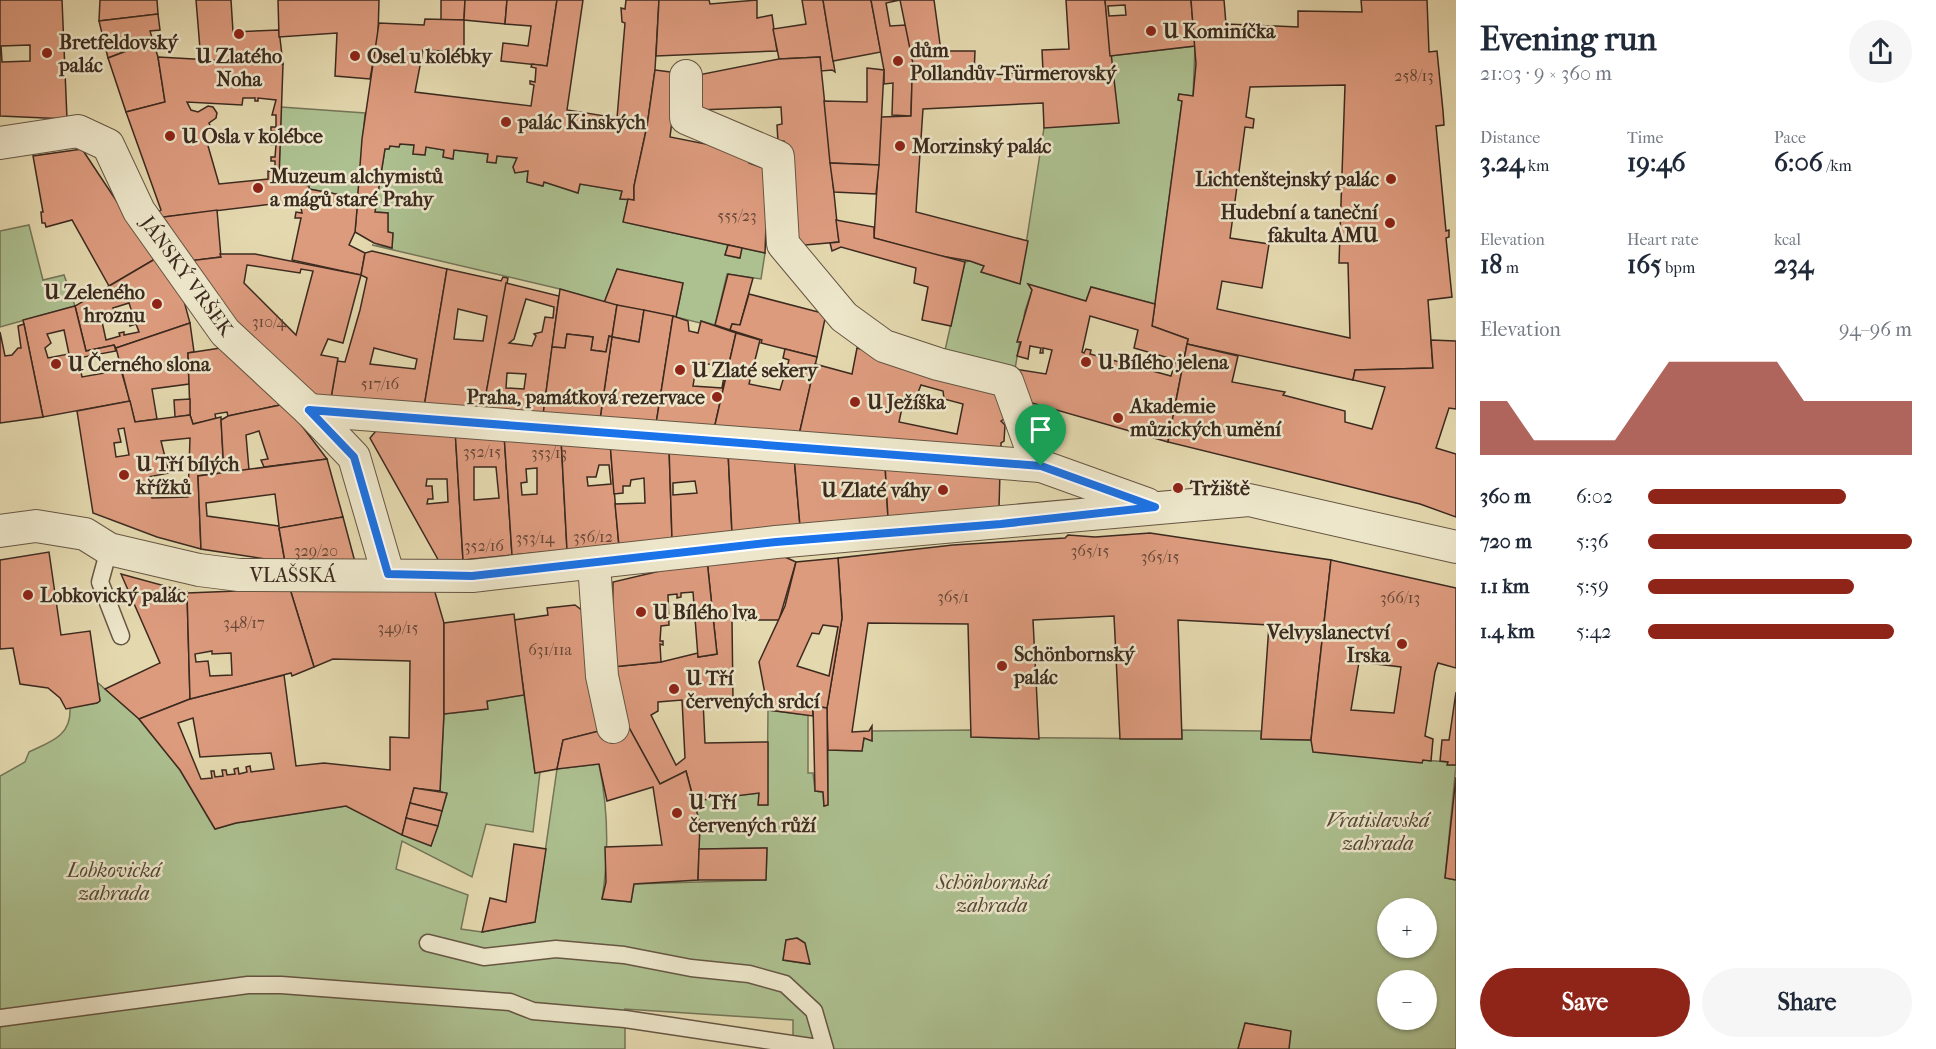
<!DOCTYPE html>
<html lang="en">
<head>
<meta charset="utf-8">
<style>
	:root { --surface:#fff; --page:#f6f6f7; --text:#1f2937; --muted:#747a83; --accent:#8f2418 }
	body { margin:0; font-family:"IM FELL French Canon",serif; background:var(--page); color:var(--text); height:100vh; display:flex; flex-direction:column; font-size:22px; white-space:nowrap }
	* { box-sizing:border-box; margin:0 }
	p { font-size:20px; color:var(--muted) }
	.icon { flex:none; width:33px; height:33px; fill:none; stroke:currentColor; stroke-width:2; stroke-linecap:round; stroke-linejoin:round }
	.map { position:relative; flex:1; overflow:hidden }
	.drawer { display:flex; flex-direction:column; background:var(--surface); width:480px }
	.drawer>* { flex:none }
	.fabs { position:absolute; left:1377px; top:898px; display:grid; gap:12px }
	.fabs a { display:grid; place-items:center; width:60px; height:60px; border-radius:50%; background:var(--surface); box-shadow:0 2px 4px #0004; font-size:30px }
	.pin { position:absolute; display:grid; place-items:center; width:51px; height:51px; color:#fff; margin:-62px -26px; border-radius:50% 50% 50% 0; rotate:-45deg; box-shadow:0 0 6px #0007 }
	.pin .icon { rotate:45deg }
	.round { display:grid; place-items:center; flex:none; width:63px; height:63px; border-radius:32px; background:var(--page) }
	.head { display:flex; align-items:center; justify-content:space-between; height:102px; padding:0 24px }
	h1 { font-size:33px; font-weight:800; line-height:45px }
	.stats { display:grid; grid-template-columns:repeat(3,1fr); gap:9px; height:102px; padding:6px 24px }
	.stats div { display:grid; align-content:center }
	.stats b { font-size:26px; font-weight:800 }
	.stats small { font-size:16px; font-weight:400 }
	.stats p { font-size:16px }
	.chart { height:168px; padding:12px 24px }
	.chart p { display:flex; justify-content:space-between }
	.chart svg { width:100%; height:108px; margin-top:6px; fill:var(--accent); opacity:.7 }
	.button { display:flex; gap:12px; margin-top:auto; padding:12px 24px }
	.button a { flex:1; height:69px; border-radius:36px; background:var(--accent); color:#fff; font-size:24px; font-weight:800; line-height:69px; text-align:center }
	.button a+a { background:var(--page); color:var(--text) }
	ul { padding:0 24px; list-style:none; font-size:20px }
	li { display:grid; grid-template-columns:96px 72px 1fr; align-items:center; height:45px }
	li i { height:15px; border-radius:8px; background:var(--accent) }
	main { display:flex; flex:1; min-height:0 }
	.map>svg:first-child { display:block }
	.green { fill:#adc090; stroke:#747558; stroke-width:1.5; fill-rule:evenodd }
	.building { fill:#dd9b7e; stroke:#3c2a1f; stroke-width:1.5; fill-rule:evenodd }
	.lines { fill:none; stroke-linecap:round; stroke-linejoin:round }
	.lane-casing { stroke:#665643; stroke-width:19 }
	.street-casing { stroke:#665643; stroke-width:34 }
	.lane { stroke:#ede6ca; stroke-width:16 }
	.street { stroke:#ede6ca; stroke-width:32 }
	.route-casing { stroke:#fff; stroke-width:12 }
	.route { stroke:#1a73e8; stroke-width:8 }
	.poi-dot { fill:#8f2418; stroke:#ede6ca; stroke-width:2 }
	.labels { text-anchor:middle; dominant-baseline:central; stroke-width:5; stroke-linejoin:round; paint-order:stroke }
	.number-label { font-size:16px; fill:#644637 }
	.poi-label { font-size:20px; font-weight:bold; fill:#3c2a1f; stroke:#ede6ca; text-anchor:start }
	.street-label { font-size:20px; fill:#3c2a1f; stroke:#ede6ca }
	.park-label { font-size:20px; font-style:italic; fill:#534836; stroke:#ede6ca }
</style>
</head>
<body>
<main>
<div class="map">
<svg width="1456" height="1049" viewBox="0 0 1456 1049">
	<rect width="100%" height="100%" fill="#e4d8ae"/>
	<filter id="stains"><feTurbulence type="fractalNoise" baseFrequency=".00333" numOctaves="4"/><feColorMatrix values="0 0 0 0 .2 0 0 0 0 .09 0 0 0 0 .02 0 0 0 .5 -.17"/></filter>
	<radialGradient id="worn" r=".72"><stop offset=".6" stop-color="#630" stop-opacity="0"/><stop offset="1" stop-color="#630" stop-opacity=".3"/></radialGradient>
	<!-- green -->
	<g class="green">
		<path d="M1195,46L1193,96L1179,94L1178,100L1182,101L1155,304L1091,287L1086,301L1031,287L1032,290L1025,311L1015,369L943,359L965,262L970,261L984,266L981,272L1020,283L1044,128L1110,56Z"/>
		<path d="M281,107L365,113L358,198L309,189L308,185L279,178Z"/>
		<path d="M400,144L414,145L413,154L425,155L426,147L444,150L443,157L452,159L454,150L488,154L487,162L496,163L497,156L517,158L513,167L515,172L528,171L527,182L542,186L544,182L578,193L580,184L622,191L620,199H628L624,222L728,245L725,255L739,258L742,248L765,253L761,279L727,274L715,325L701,321L700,323L676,317L683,283L617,269L604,303L560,289L372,245L392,248L393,233L388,232V213L375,212L385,149H389L390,146L399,147Z"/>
		<path d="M29,225L43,280L64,275L75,306L0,327V231Z"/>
		<path d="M97,682L139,719L180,770L215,829L236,823L346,806L431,846L447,794L440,791L444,714L487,709V701L524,695L535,773L540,772L533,832L486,824L472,877L402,841L396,869L468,895L461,929L482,932L535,922L557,769L599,764C608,808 609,855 602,899L631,902L634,884L766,880L767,848L699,849L700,824L694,801L759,793V805H767L768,710L808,715V773H813L815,791L823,792L824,806L828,805V750L862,751L864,738L872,741V731L971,730V737L1182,739V730L1261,731V739L1313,740L1423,760L1448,762V765H1456L1445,878L1456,880V1049H1289L1290,1031L1246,1023L1238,1049H793V1020L625,1009V1049H0V776L25,762L29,752C49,742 72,737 70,707L97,703L100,700ZM1388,909H1426V948H1388ZM797,938L805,943L809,964L783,960L786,940ZM1388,981H1426V1020H1388Z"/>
	</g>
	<!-- building -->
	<g class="building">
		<path d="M0,0H62L67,119L0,116ZM30,45V61L2,62L1,46Z"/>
		<path d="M100,0H157L158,14L99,21Z"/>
		<path d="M196,0H231L233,32L279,30L283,64L201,61Z"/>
		<path d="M278,0H379L378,36L370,79L335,76L337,33L279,37Z"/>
		<path d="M441,0H465L464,20H441Z"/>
		<path d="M465,0H507L505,24L464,20Z"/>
		<path d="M507,0H557L547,66L501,61L503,43L528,46L531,26L505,24Z"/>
		<path d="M557,0H583L567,110L617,118L625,23L622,22L621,8L625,9L626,0H659L655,70L647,126L634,186V200L620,199L622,191L580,184L578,193L544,182L543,186L527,182L528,171L515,173L513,167L517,158L497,156L496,163L487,162L488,154L454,150L453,159L443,157L444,150L426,147L425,155L413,154L414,145L400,144L399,147L390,146L389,149H385L375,212L388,213V232L393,233L392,248L374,243L355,232L362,139L379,23L424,25L425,19L464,20V52L423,50L415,92L531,106L534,85L530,84V81L535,82L536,68L531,67L532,64L547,66Z"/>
		<path d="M659,0H709L710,4L757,0V18L772,15L777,51L656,56Z"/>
		<path d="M802,0H823L835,72L832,70L821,71L820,57L779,59L773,29L806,24Z"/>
		<path d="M823,0H871L881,52L833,61Z"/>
		<path d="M871,0H900L886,3L890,26L906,25L916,78L912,80L911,116L892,115L893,83L884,84V70Z"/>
		<path d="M900,0H934L941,51H975L974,75L1043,72L1042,50L1069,49L1066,0H1105L1119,123L1044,128L1043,103L923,109L916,212L1028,241L1020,284L981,272L984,266L970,261L935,255L874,238L881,117L911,116L912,80L916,78Z"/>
		<path d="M1105,0H1191L1195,46L1110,56ZM1125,5L1126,15L1109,16L1108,6Z"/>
		<path d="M1191,0H1224L1226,24L1298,27V11L1362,12L1361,0H1427L1429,52L1437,51L1443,111L1444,125L1436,126L1446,231L1449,230V237L1446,238L1452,297L1428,300L1433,368L1355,370L1353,380L1187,344L1188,339L1152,326L1182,101L1178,100L1179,94L1193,96L1196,64ZM1345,85L1339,263H1348L1350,338L1217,309L1222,281L1262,288L1269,244L1230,238L1245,127L1253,128L1254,119L1246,117L1250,87Z"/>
		<path d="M158,14L160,30L150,31L153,41L108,58L99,21Z"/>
		<path d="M153,41L158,57L165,102L126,112L108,58Z"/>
		<path d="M158,57L283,64L279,178L309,186L310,204L280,203L156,218L157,213L161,210L126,112L165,102ZM243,98H255V101H258V98L276,100L272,115H276V127H271V131H276V141H271V145H276L275,157H271V161H275V172L268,171V179L219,184L204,132L212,130L209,123L216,118L217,113L213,107L208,106L198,112L191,110L187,102L242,105Z"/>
		<path d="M820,57L839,242L794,246L784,141L778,142L777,125L782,124L781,107L698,110V75L779,59Z"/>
		<path d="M867,68L884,70L879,165L830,163L824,101L867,102Z"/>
		<path d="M655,70L678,73L670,137L751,153L749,163L768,170L765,253L623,222L628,199L634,200V186L647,126Z"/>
		<path d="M82,149L155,259L109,286L72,220L46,227L45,223H42L41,212H43L33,156Z"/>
		<path d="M830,163L879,165L876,194L834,192Z"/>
		<path d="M309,189L358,198L355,232L349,245L365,253L361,275L292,260L301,218H295L296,212L302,213L300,203L310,204Z"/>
		<path d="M217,210L221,257L190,261L166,221L156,218Z"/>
		<path d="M836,220L874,227V238L965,262L951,326L922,320L928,287L914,283L916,268L841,247L832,251L830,243L839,242Z"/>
		<path d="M728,245L742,248L740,258L725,255Z"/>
		<path d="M372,251L447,269L424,407L331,398L337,361L345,362L360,310L367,278L361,275L365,253ZM374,348L417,359L415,369L370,364Z"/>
		<path d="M220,254H255L361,275L343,343L328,339L321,355L338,358L331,398L299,392L241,335L188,261L221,257ZM247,265L300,273L301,269L313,271L296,335L244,283Z"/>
		<path d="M155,259L184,301L190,323L116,348L114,345L86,351L75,306ZM129,303L133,315L128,317L130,326L136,324L139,332L124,335V332L119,333L120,336L106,340L101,317L115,312L113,308Z"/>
		<path d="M447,269L501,281L503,277L508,278L483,410L424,407ZM458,309L487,316L483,341L454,339Z"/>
		<path d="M617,269L683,283L676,317L604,303Z"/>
		<path d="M728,274L753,278L740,325L732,324L730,330L715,325Z"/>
		<path d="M506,283L559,296L543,415L483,410ZM526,299L554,307L553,318L545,317L542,332L534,334L536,336L532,346L509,343L514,339ZM507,373L526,374L524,389L506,388Z"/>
		<path d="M1028,284L1086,301L1091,287L1155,304L1152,326L1188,339L1168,442L1025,401L1015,369L1046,374L1052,350L1043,348V353H1040L1041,348L1030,346L1028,359L1017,356L1021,342H1017L1032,290ZM1090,316L1138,330L1134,348L1176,360L1171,376L1090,354L1091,350L1086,349L1084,353L1082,352Z"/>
		<path d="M560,289L617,305L612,337L609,336L606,352L591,350L593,337L567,334L565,348L552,347Z"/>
		<path d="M749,294L826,314L817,357L761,343L762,340L730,330L732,324L740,325Z"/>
		<path d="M617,305L644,310L639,342L612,337Z"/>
		<path d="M75,306L86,351L114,345L116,351L78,358L82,377L121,370L130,401L43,417L23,320ZM64,330L69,354L48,358L45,348L51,343L47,334Z"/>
		<path d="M644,310L673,316L656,424L600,419L612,337L639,342Z"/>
		<path d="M673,316L688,321L689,331L698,333L701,321L736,333L714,429L656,424ZM697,362L719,366L718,373L724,376L722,388L693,386Z"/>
		<path d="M190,323L194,352L188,353L189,384L152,389L157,419L135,422L116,348Z"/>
		<path d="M24,324L43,417L0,423V332L5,356L12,355L18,348H21L18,326Z"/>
		<path d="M736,333L760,340L749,384L780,390L789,360L783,358L785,349L817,357L799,435L714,429Z"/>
		<path d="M567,334L593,337L591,350L606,352L609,336L612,337L600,419L543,415L552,347L565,348Z"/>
		<path d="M1431,340L1456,341V409L1449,408L1436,448L1456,454V517L1420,504L1168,442L1187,344L1238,356L1232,382L1285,392L1283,395L1345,411V422L1372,429L1385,387L1353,380L1355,370L1433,368Z"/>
		<path d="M227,347L283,401L280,405L228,416L227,412L215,414L216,419L193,424L190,415L188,353Z"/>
		<path d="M857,348L1001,390L1007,417L1001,421L1005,425L1004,441L1001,443V447L799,435L815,364L852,374ZM921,385L943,391L944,399L963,404L957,434L899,422L905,394L917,395Z"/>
		<path d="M190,399V415L175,417L174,400Z"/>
		<path d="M130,401L135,422L190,415L193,424L221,417L224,473L198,476L201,549L157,537L93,513L77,411ZM124,428L129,455L116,457L114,443L121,442L118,429ZM190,438L188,497L152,498L148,477L169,473L161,441Z"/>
		<path d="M283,401L327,459L264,467L261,460L268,459L259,431L246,435L249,470L224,473L221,420L228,416L280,405Z"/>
		<path d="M380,426L455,429L463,560L440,563L370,438ZM427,479H447L448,502L427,504L428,499H433L432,486H426Z"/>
		<path d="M455,429L504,434L512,555L463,560ZM474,467H496L499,498L474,500Z"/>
		<path d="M504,434L561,438L567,550L512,555ZM537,468V494L522,495L521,483L527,482L526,469Z"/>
		<path d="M561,438L610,442L619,546L567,550ZM599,465H609L611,484L588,486L587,477H596Z"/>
		<path d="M610,442L669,447L672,539L619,546L615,504L645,503L644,478L631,480L630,486H623V493L614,494Z"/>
		<path d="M669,447L728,452L732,533L672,539ZM695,481L697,493L673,495V483Z"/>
		<path d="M728,451L794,456L800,526L732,533Z"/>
		<path d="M794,456L885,464L888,518L800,526Z"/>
		<path d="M327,459L343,517L279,528L285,562L201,549L198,476ZM275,494L279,526L207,516L206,503Z"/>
		<path d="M885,464L1000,472L999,508L888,518Z"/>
		<path d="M343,517L355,562H285L279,528Z"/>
		<path d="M1150,533L1331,560L1311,740L1261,739L1269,625L1178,620L1182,739H1120L1114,616L1033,620L1039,739L971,737L968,624L868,623L852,732L869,731L872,726V741L864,738L862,751L828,750L827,708L842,618L838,558L953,545L1065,538L1068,535L1095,537Z"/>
		<path d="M49,552L61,635L90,631L100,701L97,703L66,709L60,698L48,688L20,684L13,648L0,649V560Z"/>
		<path d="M776,553L796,562L779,620H732L733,700H703L705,743L768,742V805H758L759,793L694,801L686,771L660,784L627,724L612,667L661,662L698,653V657L717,654L707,560ZM682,700L685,758L676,765L651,715L658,711V702Z"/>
		<path d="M838,558L842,618L827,708L813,706V716L768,710L759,662L785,606L796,562ZM823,625L838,627L829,676L797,666L812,633L819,634Z"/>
		<path d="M707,560L717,654L698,657L693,592L681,593V597L677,598V594L668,595L669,625L661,626L660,641H663V645L660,644L661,662L612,667L613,582Z"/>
		<path d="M1331,560L1456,588V668L1438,663L1435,672L1425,736L1433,739L1431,761L1423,760L1422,763L1313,752L1311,740ZM1359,662L1401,667L1394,713L1351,710Z"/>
		<path d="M121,574L187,592L190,699L139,719L105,689L160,663Z"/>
		<path d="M290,589H434L444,623V714L440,791L414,788L402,835L346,806L236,823L215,829L180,770L139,719L190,699L284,675L296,766L324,763L390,770V737L409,738L410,661L333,659L314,667ZM193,718L200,757L271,753L274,769L251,772L250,766L246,767L247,772L239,774L238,768L234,769L235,774L227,775L226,770H222L223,776L215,777L214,771H211L212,778L201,779L178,723Z"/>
		<path d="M290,589L314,667L292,676L291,673L190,699L187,593ZM212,651V654L231,653L232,675L210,676L208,661L196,662L195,654Z"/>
		<path d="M575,605L583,611L599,731L563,740L557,769L535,773L514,620L548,615L547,608Z"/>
		<path d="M514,614L524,695L487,701L488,709L444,714V623Z"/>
		<path d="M1456,692V765H1447L1448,762L1440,761L1442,740H1449Z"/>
		<path d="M813,706L827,708L828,805L824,806L823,792L815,791Z"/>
		<path d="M627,724L660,784L686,771L700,824L698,880L634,884L631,902L602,899L606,882L605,847L662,845L653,787L607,801L599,764L557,769L563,740Z"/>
		<path d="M1456,777V880L1445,878Z"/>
		<path d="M414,788L447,793L442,811L410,803Z"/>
		<path d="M410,803L442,811L438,826L406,818Z"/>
		<path d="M406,818L438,826L431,846L402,835Z"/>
		<path d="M514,844L546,849L535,922L482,932L490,898L506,902Z"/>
		<path d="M767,848L766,880H698L699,849Z"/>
		<path d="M797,938L805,943L810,964L783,960L786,940Z"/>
		<path d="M1245,1023L1291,1031L1289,1049H1238Z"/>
	</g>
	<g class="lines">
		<defs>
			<g id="lane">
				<path d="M109,549L100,582L121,636"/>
				<path d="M0,1018L248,985H281L510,1002L533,1011L625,1019L825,1049L814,1011L785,984L749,974L691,968L624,955L556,949L484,957L428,943"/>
			</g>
			<g id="street">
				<path d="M686,76V118L778,157L783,244L844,317L884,346L938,364L1007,381L1029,442L1041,466L1147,504"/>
				<path d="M0,143L78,131L108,145L139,211L225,332L309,410L354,457L388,574"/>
				<path d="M309,410L1041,466"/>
				<path d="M0,531L36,526L85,534L109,549L199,570L239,575L472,576L776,542L1249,500L1456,547"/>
				<path d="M594,564L602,676L613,727"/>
			</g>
		</defs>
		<!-- lane casing -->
		<use href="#lane" class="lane-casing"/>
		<!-- street casing -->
		<use href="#street" class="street-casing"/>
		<!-- lane -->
		<use href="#lane" class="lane"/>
		<!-- street -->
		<use href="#street" class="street"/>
	</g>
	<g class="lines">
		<defs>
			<path id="route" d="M309,410L1041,466L1155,507L1001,524L776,542L472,576L388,574L354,457Z"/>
		</defs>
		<!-- route casing -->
		<use href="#route" class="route-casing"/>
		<!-- route -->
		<use href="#route" class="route"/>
	</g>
	<!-- markers -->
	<g class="poi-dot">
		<circle cx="1151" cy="31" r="6"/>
		<circle cx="239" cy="34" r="6"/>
		<circle cx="47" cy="53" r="6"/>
		<circle cx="355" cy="56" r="6"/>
		<circle cx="898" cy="61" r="6"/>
		<circle cx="506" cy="122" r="6"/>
		<circle cx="170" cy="136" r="6"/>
		<circle cx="900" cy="146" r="6"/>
		<circle cx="1391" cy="179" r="6"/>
		<circle cx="258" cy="188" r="6"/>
		<circle cx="1390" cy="223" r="6"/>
		<circle cx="157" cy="304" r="6"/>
		<circle cx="1086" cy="362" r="6"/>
		<circle cx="56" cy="364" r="6"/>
		<circle cx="680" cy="370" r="6"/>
		<circle cx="717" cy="397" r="6"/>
		<circle cx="855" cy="402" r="6"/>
		<circle cx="1118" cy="418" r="6"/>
		<circle cx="124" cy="475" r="6"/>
		<circle cx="1178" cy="488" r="6"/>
		<circle cx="943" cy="490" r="6"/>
		<circle cx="28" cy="595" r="6"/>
		<circle cx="641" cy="612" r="6"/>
		<circle cx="1402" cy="644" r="6"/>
		<circle cx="1002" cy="666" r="6"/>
		<circle cx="674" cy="689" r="6"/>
		<circle cx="677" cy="813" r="6"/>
	</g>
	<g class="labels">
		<!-- number labels -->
		<g class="number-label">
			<text x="1414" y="75">258/13</text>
			<text x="737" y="215">555/23</text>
			<text x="269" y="321">310/4</text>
			<text x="380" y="383">517/16</text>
			<text x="482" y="451">352/15</text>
			<text x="549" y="452">353/13</text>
			<text x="593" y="536">356/12</text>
			<text x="535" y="537">353/14</text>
			<text x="484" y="545">352/16</text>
			<text x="316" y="550">329/20</text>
			<text x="1090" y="550">365/15</text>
			<text x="1160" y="556">365/15</text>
			<text x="953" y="596">365/1</text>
			<text x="1400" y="597">366/13</text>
			<text x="244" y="622">348/17</text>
			<text x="398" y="627">349/15</text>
			<text x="550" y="649">631/11a</text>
		</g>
		<!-- poi labels -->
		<g class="poi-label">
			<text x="1163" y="31">U Kominíčka</text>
			<text x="59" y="42">Bretfeldovský<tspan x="59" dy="23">palác</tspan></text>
			<text x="910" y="50">dům<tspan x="910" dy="23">Pollandův-Türmerovský</tspan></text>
			<text x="239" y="56" text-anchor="middle">U Zlatého<tspan x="239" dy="23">Noha</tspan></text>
			<text x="367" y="56">Osel u kolébky</text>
			<text x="518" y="122">palác Kinských</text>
			<text x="182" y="136">U Osla v kolébce</text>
			<text x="912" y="146">Morzinský palác</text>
			<text x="270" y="176">Muzeum alchymistů<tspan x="270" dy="23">a mágů staré Prahy</tspan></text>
			<text x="1379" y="179" text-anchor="end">Lichtenštejnský palác</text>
			<text x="1378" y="212" text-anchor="end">Hudební a taneční<tspan x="1378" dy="23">fakulta AMU</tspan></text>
			<text x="145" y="292" text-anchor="end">U Zeleného<tspan x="145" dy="23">hroznu</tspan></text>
			<text x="1098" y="362">U Bílého jelena</text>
			<text x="68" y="364">U Černého slona</text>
			<text x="692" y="370">U Zlaté sekery</text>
			<text x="705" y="397" text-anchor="end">Praha, památková rezervace</text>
			<text x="867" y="402">U Ježíška</text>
			<text x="1130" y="406">Akademie<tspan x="1130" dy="23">můzických umění</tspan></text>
			<text x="136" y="464">U Tří bílých<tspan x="136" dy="23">křížků</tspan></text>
			<text x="1190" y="488">Tržiště</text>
			<text x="931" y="490" text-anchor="end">U Zlaté váhy</text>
			<text x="40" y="595">Lobkovický palác</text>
			<text x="653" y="612">U Bílého lva</text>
			<text x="1390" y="632" text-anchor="end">Velvyslanectví<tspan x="1390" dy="23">Irska</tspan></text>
			<text x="1014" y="654">Schönbornský<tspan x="1014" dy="23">palác</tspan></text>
			<text x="686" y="678">U Tří<tspan x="686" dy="23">červených srdcí</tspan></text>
			<text x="689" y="802">U Tří<tspan x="689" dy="23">červených růží</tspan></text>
		</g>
		<!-- street labels -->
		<g class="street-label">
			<text transform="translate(187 276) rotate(54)">JÁNSKÝ VRŠEK</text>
			<text x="293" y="575">VLAŠSKÁ</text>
		</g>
		<!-- park labels -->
		<g class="park-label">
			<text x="1378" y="820">Vratislavská<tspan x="1378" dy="23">zahrada</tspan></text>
			<text x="114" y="870">Lobkovická<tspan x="114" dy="23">zahrada</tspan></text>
			<text x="992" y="882">Schönbornská<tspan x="992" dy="23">zahrada</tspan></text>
		</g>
	</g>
	<rect width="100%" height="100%" filter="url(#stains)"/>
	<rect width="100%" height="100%" fill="url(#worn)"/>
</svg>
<div class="fabs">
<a>+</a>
<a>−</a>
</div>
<div class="pin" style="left:1041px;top:466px;background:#1e9e55"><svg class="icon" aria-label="arrive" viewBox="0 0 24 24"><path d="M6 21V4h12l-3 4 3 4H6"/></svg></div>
</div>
<section class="drawer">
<div class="head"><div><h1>Evening run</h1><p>21:03 · 9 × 360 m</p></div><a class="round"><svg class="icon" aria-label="share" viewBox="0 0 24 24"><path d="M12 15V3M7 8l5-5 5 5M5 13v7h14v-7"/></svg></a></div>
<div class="stats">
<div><p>Distance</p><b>3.24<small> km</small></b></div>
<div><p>Time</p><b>19:46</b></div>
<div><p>Pace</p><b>6:06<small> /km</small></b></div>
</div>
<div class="stats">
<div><p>Elevation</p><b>18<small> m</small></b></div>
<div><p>Heart rate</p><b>165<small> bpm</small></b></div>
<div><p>kcal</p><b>234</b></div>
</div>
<div class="chart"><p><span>Elevation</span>94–96 m</p>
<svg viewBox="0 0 160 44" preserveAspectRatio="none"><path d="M0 44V22L10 22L20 38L30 38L40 38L50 38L60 22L70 6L80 6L90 6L100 6L110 6L120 22L130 22L140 22L150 22L160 22V44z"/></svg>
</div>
<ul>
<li><b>360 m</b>6:02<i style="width:75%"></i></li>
<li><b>720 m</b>5:36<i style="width:100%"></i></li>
<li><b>1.1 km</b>5:59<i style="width:78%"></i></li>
<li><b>1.4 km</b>5:42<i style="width:93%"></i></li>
</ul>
<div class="button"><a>Save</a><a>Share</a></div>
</section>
</main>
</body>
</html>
